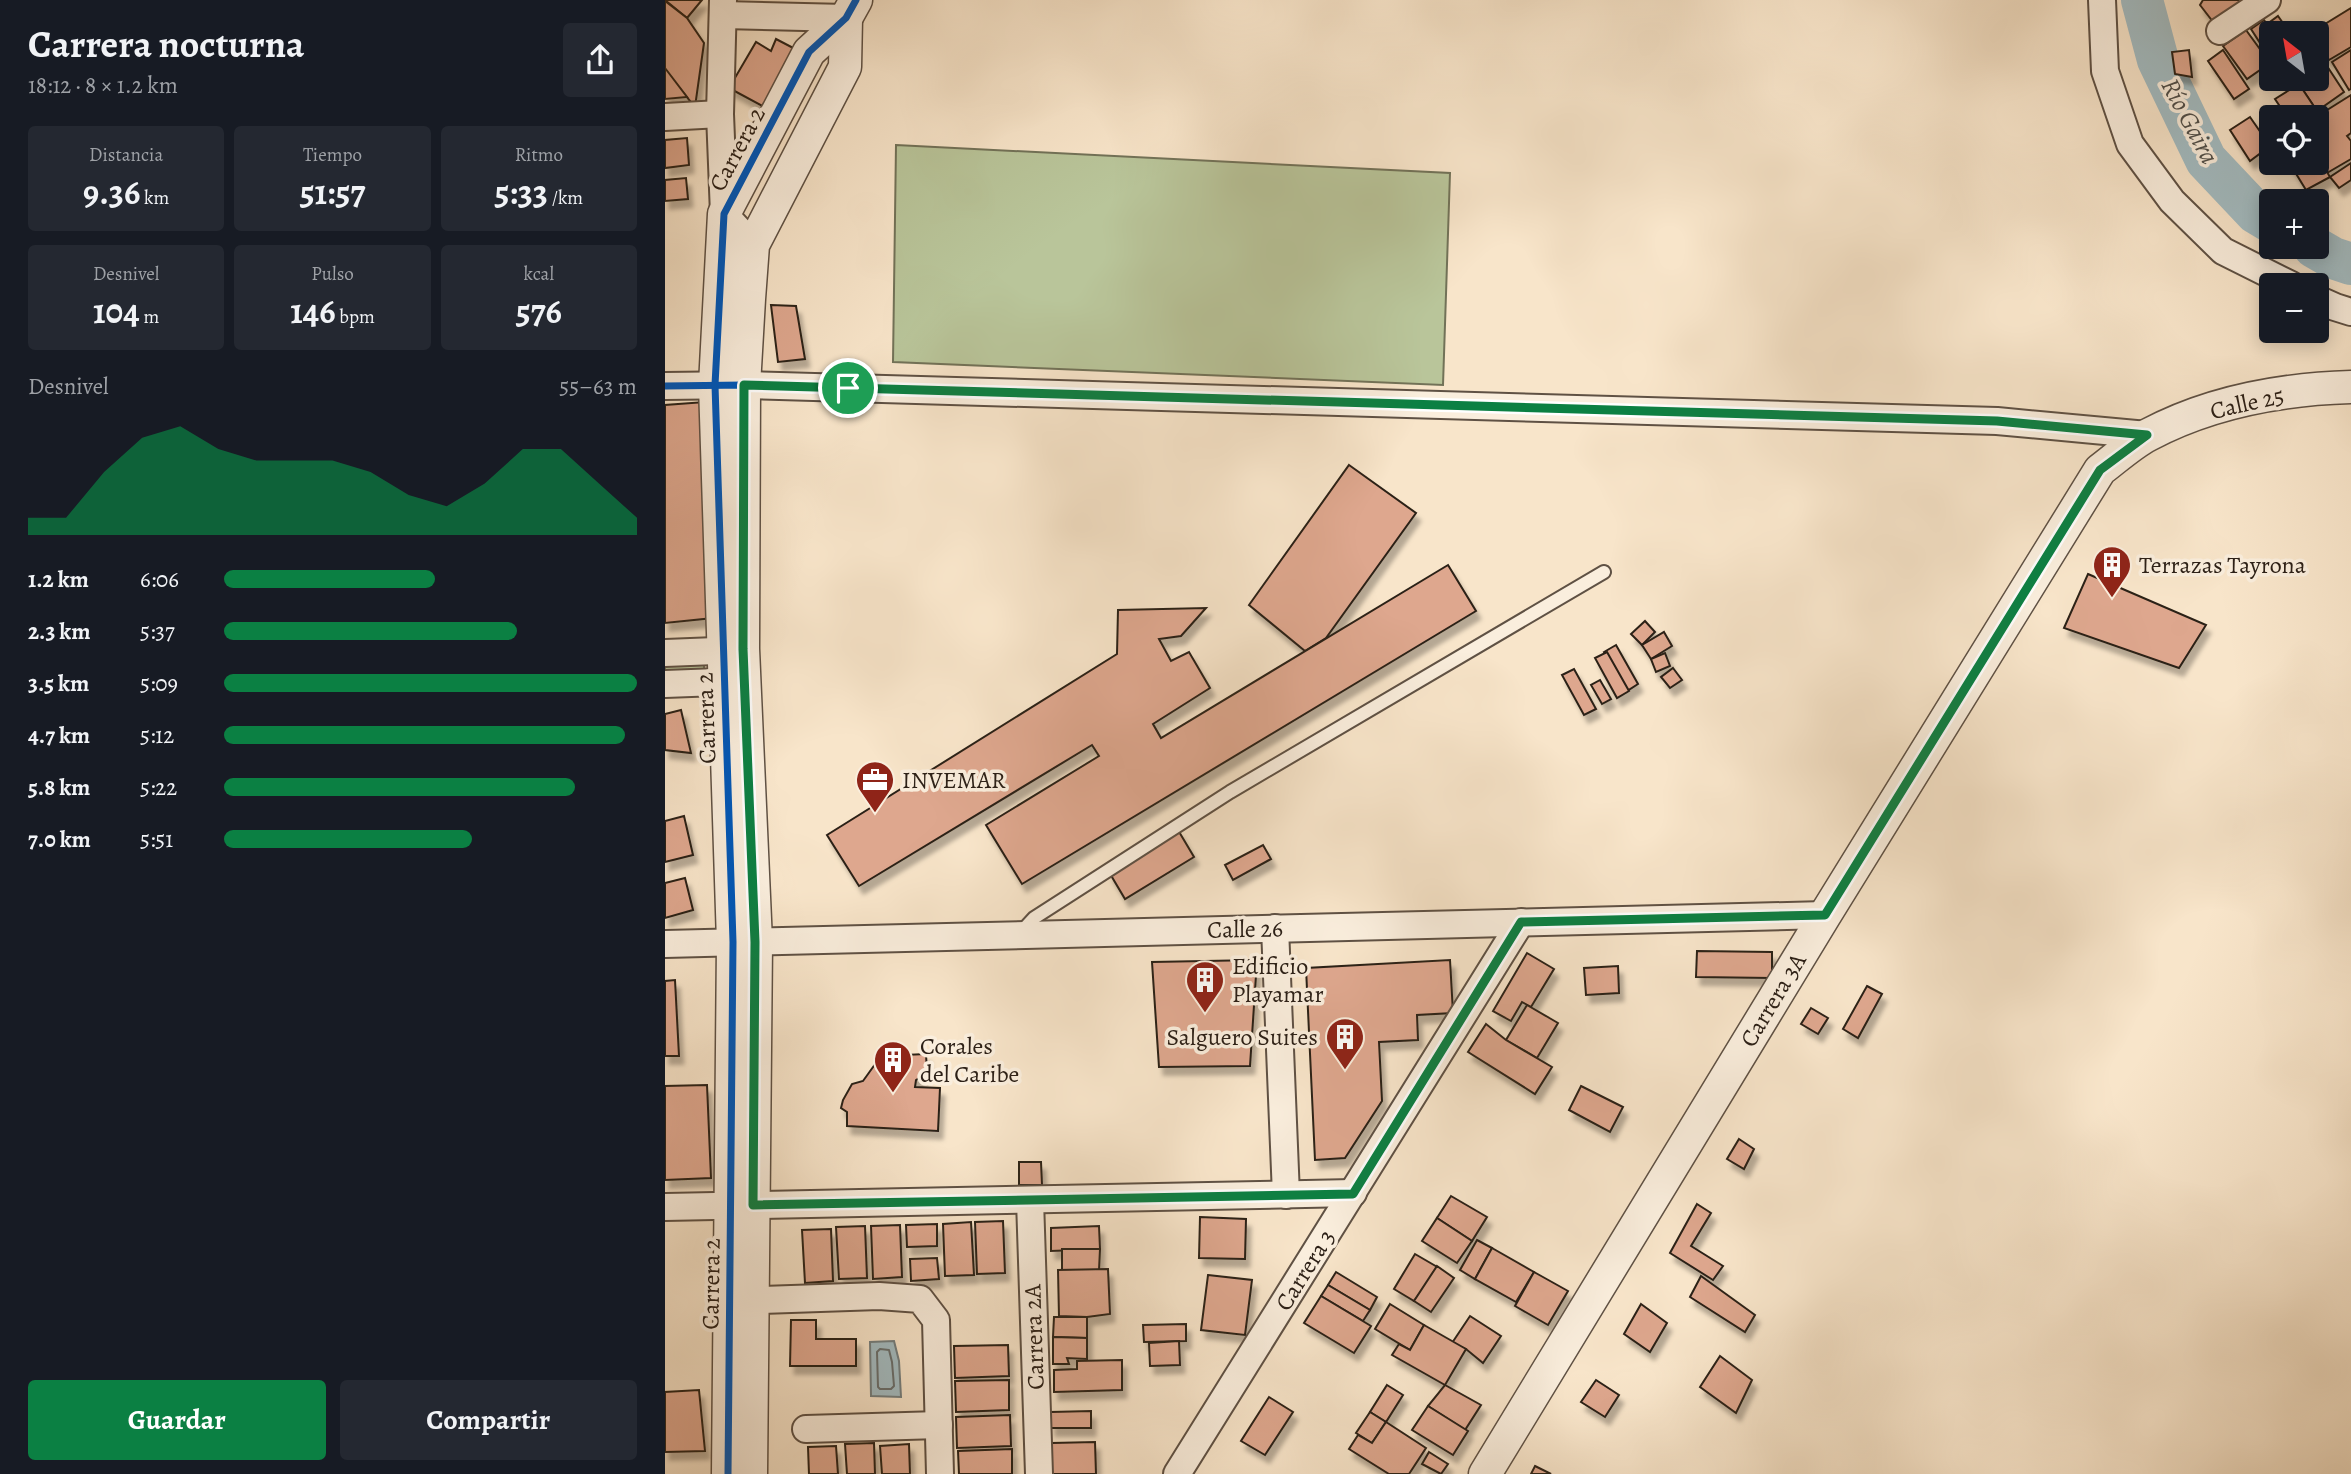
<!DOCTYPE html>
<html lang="es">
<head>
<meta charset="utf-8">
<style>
	:root { --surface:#171b24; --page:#242831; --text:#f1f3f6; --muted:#9ea1a6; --accent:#0b8043 }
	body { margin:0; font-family:Alegreya,serif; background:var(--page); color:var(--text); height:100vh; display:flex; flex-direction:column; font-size:26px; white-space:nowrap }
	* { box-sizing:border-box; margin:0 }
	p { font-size:23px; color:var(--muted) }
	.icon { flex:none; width:38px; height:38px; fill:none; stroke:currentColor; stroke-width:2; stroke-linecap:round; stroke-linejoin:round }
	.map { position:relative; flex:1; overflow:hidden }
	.side { display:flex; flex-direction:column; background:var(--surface); width:665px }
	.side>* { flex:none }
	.needle { width:46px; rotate:329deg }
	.tools { position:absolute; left:1594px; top:21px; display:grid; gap:14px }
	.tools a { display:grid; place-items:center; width:70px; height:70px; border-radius:7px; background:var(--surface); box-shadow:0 4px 18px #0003; font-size:35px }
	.pin { position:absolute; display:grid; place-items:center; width:60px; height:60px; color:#fff; margin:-30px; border:4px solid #fff; border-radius:50%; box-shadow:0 2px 7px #0007 }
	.round { display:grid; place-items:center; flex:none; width:74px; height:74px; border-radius:7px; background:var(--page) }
	.headline { display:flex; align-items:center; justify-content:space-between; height:119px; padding:0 28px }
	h1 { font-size:38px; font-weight:700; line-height:52px }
	.figures { display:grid; grid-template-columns:repeat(3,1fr); gap:10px; height:119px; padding:7px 28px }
	.figures div { display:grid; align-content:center; border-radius:7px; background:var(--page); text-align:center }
	.figures b { font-size:35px; font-weight:700 }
	.figures small { font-size:19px; font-weight:400 }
	.figures p { font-size:19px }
	.chart { height:196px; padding:14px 28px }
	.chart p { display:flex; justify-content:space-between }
	.chart svg { width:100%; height:126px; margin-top:7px; fill:var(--accent); opacity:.7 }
	.action { display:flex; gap:14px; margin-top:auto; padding:14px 28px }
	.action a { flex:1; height:80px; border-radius:7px; background:var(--accent); color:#fff; font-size:28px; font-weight:700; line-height:80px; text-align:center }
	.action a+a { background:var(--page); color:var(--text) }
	ul { padding:0 28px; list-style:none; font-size:23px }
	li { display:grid; grid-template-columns:112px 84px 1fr; align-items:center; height:52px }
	li i { height:18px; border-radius:9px; background:var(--accent) }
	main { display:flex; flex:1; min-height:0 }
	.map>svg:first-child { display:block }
	.green { fill:#b9c59a; stroke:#727258; stroke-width:2 }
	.water { fill:#a3bcc2; stroke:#737e7e; stroke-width:2 }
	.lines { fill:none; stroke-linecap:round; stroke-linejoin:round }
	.shore { stroke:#686e6c; stroke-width:2 }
	.river { stroke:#a3bcc2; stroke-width:42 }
	.building { fill:#dea78e; stroke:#2c2017; stroke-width:2; filter:url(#shadow) }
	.service-casing { stroke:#5f5144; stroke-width:16 }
	.minor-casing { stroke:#5f5144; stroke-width:30 }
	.tertiary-casing { stroke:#5f5144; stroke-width:35 }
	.service { stroke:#faeedd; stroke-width:12 }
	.minor { stroke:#faeedd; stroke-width:26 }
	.tertiary { stroke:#faeedd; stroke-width:32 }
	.cycleway-casing { stroke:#faeedd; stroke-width:11 }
	.cycleway { stroke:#0057b8; stroke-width:7 }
	.route-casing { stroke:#fff; stroke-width:14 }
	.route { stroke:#0b8043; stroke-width:9 }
	.labels { text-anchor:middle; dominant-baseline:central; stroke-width:7; stroke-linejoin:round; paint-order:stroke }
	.street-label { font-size:24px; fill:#2c2017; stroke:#faeedd }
	.poi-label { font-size:24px; fill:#2c2017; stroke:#faeedd; text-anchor:start }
	.water-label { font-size:26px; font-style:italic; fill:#504f4a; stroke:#faeedd }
</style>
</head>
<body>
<main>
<section class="side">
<div class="headline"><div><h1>Carrera nocturna</h1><p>18:12 · 8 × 1.2 km</p></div><a class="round"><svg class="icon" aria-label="share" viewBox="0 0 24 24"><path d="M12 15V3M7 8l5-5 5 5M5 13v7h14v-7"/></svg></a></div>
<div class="figures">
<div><p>Distancia</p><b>9.36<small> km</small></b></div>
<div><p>Tiempo</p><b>51:57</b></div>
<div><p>Ritmo</p><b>5:33<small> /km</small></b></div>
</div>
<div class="figures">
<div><p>Desnivel</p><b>104<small> m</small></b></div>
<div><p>Pulso</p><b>146<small> bpm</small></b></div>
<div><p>kcal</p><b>576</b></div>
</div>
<div class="chart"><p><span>Desnivel</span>55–63 m</p>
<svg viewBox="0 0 160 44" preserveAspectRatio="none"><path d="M0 44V38L10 38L20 22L30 10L40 6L50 14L60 18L70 18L80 18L90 22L100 30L110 34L120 26L130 14L140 14L150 26L160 38V44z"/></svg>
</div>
<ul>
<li><b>1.2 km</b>6:06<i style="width:51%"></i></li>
<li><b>2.3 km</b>5:37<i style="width:71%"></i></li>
<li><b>3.5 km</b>5:09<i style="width:100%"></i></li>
<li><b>4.7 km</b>5:12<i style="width:97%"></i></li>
<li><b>5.8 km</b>5:22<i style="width:85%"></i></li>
<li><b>7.0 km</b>5:51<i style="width:60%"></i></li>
</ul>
<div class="action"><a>Guardar</a><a>Compartir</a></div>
</section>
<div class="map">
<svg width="1686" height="1474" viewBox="0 0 1686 1474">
	<defs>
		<filter id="shadow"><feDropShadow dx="4.5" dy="8" stdDeviation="2" flood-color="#0004"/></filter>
	</defs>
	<rect width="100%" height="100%" fill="#f8e5ca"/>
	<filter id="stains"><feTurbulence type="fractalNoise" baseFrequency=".00286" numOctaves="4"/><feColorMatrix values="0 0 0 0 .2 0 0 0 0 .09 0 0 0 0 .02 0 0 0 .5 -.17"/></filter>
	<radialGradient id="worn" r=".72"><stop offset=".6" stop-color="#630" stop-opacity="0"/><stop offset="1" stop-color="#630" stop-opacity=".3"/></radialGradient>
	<!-- green -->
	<g class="green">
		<path d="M231,145L785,173L778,385L228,362Z"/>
		<path d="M39,662V676L0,677V663Z"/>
	</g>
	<!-- water -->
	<path class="water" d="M229,1341L234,1361L236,1397L206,1396L205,1342Z"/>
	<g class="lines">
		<!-- shore -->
		<path class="shore" d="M215,1349L224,1350L227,1362L229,1386L226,1389H215L213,1387L212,1352Z"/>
		<!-- river -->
		<g class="river">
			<path d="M1477,0L1493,60L1541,160L1591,213L1606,222"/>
			<path d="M1649,247L1668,258L1686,264"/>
		</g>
	</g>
	<!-- building -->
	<g class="building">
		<path d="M0,0H37L22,18Z"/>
		<path d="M1538,0H1573L1581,10L1552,27L1535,5Z"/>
		<path d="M0,1L22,18L39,43L30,107L0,71Z"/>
		<path d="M1686,8V47L1664,60L1652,40V33L1647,32Z"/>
		<path d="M1613,16L1625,33H1606V60L1586,29L1599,20L1602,24Z"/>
		<path d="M1581,30L1605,63L1582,79L1558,46Z"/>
		<path d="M111,39L134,51L101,108L64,88L91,42L106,51Z"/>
		<path d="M1524,50L1527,77L1510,74L1507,52Z"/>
		<path d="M1558,50L1584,89L1569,99L1543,61Z"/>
		<path d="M1686,50V89L1684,90L1667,62Z"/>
		<path d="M1662,66L1679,92L1652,111L1634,84L1642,79H1652V72Z"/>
		<path d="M0,68L22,97L0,99Z"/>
		<path d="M1634,84L1652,111L1642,117H1622L1610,99Z"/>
		<path d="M1686,95V133L1682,136L1686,141V159L1662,173L1652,157L1651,117Z"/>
		<path d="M1585,117L1605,146L1585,161L1565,130Z"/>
		<path d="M22,138L24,165L0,168V140Z"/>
		<path d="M1653,157L1665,177L1641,190L1630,172L1644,163H1652Z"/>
		<path d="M1624,163H1643L1630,172Z"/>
		<path d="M1686,163V180L1674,188L1665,177Z"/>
		<path d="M21,178L23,199L0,201V180Z"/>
		<path d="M106,305L131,306L140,359L113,362Z"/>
		<path d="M40,402L48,618L0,623V405Z"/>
		<path d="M684,465L751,513L661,638L640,651L584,605Z"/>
		<path d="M783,565L811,611L357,884L321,825L434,756L427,745L194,886L162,835L452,654L453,610L541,608L516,636L494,639L506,661L524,652L545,688L488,724L496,738Z"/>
		<path d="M1423,574L1541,625L1514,668L1399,628Z"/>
		<path d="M980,621L990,632L977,645L966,634Z"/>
		<path d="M999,632L1007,646L986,659L977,645Z"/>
		<path d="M951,645L973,684L962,691L939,652Z"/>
		<path d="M942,652L964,691L952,698L930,658Z"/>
		<path d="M1000,653L1005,666L991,672L986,659Z"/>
		<path d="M1008,668L1017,680L1005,688L996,677Z"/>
		<path d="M909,669L931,709L919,715L897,675Z"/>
		<path d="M935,680L946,699L937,704L926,685Z"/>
		<path d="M16,710L26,753L0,750V714Z"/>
		<path d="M19,816L28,855L0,862V821Z"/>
		<path d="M513,830L529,857L460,899L444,872Z"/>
		<path d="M598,845L606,859L568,880L560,865Z"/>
		<path d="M20,878L28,910L0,918V883Z"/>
		<path d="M1032,951L1107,952V978L1031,977Z"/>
		<path d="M862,953L889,969L866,1007L857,1002L846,1021L828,1011Z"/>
		<path d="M592,960L585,1066L494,1067L487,962Z"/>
		<path d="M785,960L788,1013L752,1015L753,1040L714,1042L717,1101L680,1158L650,1160L641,968Z"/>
		<path d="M953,966L954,993L921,995L919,968Z"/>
		<path d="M10,980L14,1056H0V981Z"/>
		<path d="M1202,986L1217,994L1193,1038L1178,1029Z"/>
		<path d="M862,1005L893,1023L872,1058L841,1040Z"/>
		<path d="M1146,1008L1163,1018L1153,1034L1136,1024Z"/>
		<path d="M821,1024L841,1040L887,1067L870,1094L803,1052Z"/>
		<path d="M261,1054L262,1073L251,1080L250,1087L275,1088L273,1131L182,1126V1112L176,1108L178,1100L187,1084L198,1081L216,1056Z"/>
		<path d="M42,1085L46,1178L0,1180V1086Z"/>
		<path d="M916,1086L958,1107L945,1132L904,1110Z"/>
		<path d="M1074,1139L1089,1149L1079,1169L1062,1159Z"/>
		<path d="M354,1162H376L377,1185H354Z"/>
		<path d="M786,1196L822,1217L807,1241L772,1218Z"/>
		<path d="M1032,1204L1046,1213L1026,1246L1058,1266L1048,1280L1005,1253Z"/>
		<path d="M535,1217L581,1219L580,1259L534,1258Z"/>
		<path d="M772,1218L807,1241L792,1263L757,1241Z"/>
		<path d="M338,1221L340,1273L312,1274L310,1222Z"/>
		<path d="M306,1222L309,1275L280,1276L278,1224Z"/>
		<path d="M272,1224V1246L242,1247L241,1225Z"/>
		<path d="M235,1225L237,1277L208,1279L206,1226Z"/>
		<path d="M200,1226L202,1278L174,1279L171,1227Z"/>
		<path d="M434,1226L435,1249L386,1251V1228Z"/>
		<path d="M166,1229L168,1281L140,1283L137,1230Z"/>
		<path d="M812,1240L827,1248L810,1279L795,1270Z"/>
		<path d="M827,1248L869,1272L851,1302L810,1279Z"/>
		<path d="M397,1249H435L434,1270H397Z"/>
		<path d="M750,1254L774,1268L749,1301L729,1289Z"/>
		<path d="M272,1258L274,1279L246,1281L245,1259Z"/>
		<path d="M772,1266L789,1278L766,1312L749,1301Z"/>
		<path d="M443,1269L445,1314L422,1317L394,1316L393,1270Z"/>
		<path d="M671,1272L712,1297L705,1310L663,1285Z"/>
		<path d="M869,1272L903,1291L883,1325L850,1306Z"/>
		<path d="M543,1275L587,1280L580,1335L536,1330Z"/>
		<path d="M1036,1276L1090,1315L1080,1332L1025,1297Z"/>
		<path d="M663,1285L705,1310L698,1321L656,1296Z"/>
		<path d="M656,1296L706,1326L689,1353L639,1323Z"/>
		<path d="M725,1304L759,1325L745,1350L710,1329Z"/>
		<path d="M976,1304L1002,1323L985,1352L959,1334Z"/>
		<path d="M805,1316L836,1336L818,1363L801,1349L787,1343Z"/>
		<path d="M389,1317H422V1338L388,1337Z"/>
		<path d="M126,1320H151V1339H191V1366H125Z"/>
		<path d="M521,1324V1341L479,1342L478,1325Z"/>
		<path d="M759,1325L801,1349L780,1385L727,1355L734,1344L745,1350Z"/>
		<path d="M388,1337L422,1338V1359L402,1358L404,1364H388Z"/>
		<path d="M514,1341L515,1365L485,1366L484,1343Z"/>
		<path d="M343,1345L344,1376L290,1378L289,1346Z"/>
		<path d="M1055,1356L1087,1380L1071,1413L1035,1387Z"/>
		<path d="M457,1360V1390L389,1392V1370L412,1369V1361Z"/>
		<path d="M344,1380V1410L291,1412L290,1381Z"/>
		<path d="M931,1380L954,1395L940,1417L916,1402Z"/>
		<path d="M722,1385L738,1395L721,1422L705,1412Z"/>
		<path d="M780,1385L816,1405L800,1430L763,1406Z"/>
		<path d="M34,1390L40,1451L0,1452V1392Z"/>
		<path d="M604,1397L628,1412L600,1455L576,1441Z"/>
		<path d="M763,1406L803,1431L788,1455L747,1430Z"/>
		<path d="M426,1411V1428H386V1412Z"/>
		<path d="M705,1412L721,1422L707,1443L691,1433Z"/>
		<path d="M345,1415L346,1446L292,1448L291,1417Z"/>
		<path d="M721,1422L761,1448L744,1474H724L684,1449L693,1435L707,1443Z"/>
		<path d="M430,1442L431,1474H387V1443Z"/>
		<path d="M209,1443L210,1474H182L180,1444Z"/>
		<path d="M244,1444L245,1474H217L215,1446Z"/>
		<path d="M171,1446L173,1474H144L143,1447Z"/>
		<path d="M347,1449V1474H294L293,1451Z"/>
		<path d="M764,1452L783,1464L776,1474L757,1464Z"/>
		<path d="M870,1466L886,1474H866Z"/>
	</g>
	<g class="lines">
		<defs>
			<path id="service" d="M356,932L369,918L565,792L939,572"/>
			<g id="minor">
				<path d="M58,0L55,114L59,214L88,245"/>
				<path d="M1437,0L1440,71L1465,144L1507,201L1558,251L1626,285"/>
				<path d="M58,15L181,18"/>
				<path d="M1555,31L1602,0"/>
				<path d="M0,117L55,114"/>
				<path d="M1652,299L1670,307L1686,312"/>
				<path d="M0,386L79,385L1332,421L1482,435"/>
				<path d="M0,653L76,650"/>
				<path d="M0,684L79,681"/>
				<path d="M610,928L621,1195"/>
				<path d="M0,944L1160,915"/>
				<path d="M365,1200L374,1474"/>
				<path d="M0,1207L688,1193"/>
				<path d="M70,1301L214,1296L255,1299L271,1320L275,1474"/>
				<path d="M141,1429L274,1425"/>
				<path d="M512,1474L856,922"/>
			</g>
			<g id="tertiary">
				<path d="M63,1474L68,942L50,385L59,214L144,52L181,18L191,0"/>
				<path d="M86,1474L91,942L78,649L79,385L84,299L88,245L180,67L181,18"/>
				<path d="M820,1474L1160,915L1435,470C1451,458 1466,444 1483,435C1545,402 1617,389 1686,387"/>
			</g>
		</defs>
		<!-- service casing -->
		<use href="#service" class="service-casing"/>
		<!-- minor casing -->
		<use href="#minor" class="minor-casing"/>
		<!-- tertiary casing -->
		<use href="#tertiary" class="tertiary-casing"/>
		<!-- service -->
		<use href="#service" class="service"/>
		<!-- minor -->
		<use href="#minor" class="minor"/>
		<!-- tertiary -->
		<use href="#tertiary" class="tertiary"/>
		<defs>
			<g id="cycleway">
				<path d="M0,386L79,385L1332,421L1482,435"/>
				<path d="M63,1474L68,942L50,385L59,214L144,52L181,18L191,0"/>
			</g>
		</defs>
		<!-- cycleway casing -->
		<use href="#cycleway" class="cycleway-casing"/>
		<!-- cycleway -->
		<use href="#cycleway" class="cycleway"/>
	</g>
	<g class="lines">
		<defs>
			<path id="route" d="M79,385L1332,421L1482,435L1435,470L1160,915L856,922L688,1194L88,1205L90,942L78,649Z"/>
		</defs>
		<!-- route casing -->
		<use href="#route" class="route-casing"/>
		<!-- route -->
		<use href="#route" class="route"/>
	</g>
	<!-- icons -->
	<defs>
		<symbol id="building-pin" viewBox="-11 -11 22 30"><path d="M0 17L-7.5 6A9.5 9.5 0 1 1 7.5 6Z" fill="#8f2418" stroke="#faeedd"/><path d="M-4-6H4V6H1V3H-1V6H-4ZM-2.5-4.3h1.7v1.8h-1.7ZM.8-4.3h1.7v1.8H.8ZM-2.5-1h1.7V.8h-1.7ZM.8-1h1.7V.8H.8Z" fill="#fff"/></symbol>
		<symbol id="office-pin" viewBox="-11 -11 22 30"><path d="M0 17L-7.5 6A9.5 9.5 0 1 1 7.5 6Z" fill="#8f2418" stroke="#faeedd"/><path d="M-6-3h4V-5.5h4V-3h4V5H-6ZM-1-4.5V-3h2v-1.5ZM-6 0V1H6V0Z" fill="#fff"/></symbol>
	</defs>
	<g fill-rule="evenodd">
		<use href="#building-pin" x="1425" y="543" width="44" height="60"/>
		<use href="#office-pin" x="188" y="758" width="44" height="60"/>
		<use href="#building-pin" x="518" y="958" width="44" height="60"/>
		<use href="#building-pin" x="658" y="1015" width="44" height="60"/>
		<use href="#building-pin" x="206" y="1038" width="44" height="60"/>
	</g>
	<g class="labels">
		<!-- street labels -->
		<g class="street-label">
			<text transform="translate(72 149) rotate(-62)">Carrera 2</text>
			<text transform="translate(1582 403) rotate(-13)">Calle 25</text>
			<text transform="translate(41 718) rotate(-92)">Carrera 2</text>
			<text transform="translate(580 929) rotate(-1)">Calle 26</text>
			<text transform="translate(1108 1000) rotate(-59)">Carrera 3A</text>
			<text transform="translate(640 1270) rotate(-58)">Carrera 3</text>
			<text transform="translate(46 1284) rotate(-89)">Carrera 2</text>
			<text transform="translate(369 1337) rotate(-92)">Carrera 2A</text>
		</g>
		<!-- poi labels -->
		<g class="poi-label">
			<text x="1474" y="565">Terrazas Tayrona</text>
			<text x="237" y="780">INVEMAR</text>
			<text x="567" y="966">Edificio<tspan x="567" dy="28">Playamar</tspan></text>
			<text x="653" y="1037" text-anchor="end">Salguero Suites</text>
			<text x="255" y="1046">Corales<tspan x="255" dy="28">del Caribe</tspan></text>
		</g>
		<!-- water labels -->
		<g class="water-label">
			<text transform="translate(1525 121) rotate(62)">Río Gaira</text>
		</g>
	</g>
	<rect width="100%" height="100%" filter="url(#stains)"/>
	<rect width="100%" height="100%" fill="url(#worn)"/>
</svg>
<div class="tools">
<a><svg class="needle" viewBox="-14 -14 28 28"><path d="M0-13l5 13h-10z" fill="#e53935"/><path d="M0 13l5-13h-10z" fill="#9ea1a6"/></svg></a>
<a><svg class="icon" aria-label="locate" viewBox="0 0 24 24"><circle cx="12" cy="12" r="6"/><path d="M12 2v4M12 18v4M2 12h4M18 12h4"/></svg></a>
<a>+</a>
<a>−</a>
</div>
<div class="pin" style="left:183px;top:388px;background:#1e9e55"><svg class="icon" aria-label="arrive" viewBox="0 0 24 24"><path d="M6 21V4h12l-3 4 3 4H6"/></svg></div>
</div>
</main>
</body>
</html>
